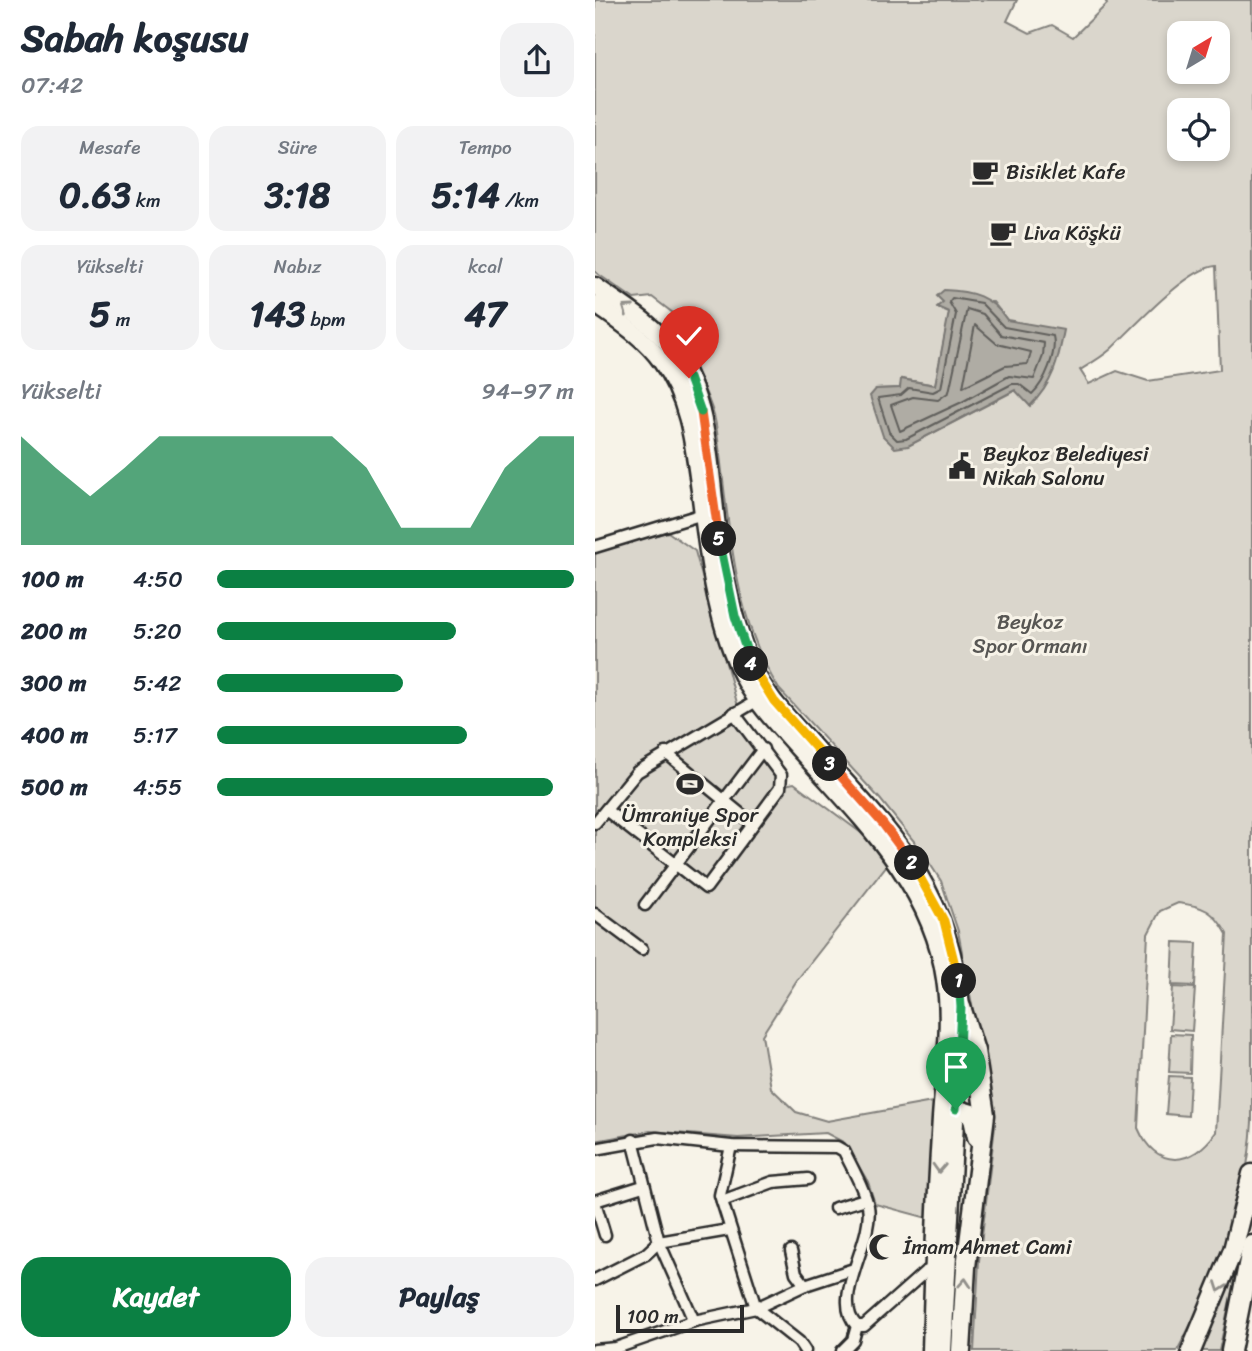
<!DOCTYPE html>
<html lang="tr">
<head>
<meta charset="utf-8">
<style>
	:root { --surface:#fff; --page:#f2f2f3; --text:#1f2937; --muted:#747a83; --accent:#0b8043 }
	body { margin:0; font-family:Sriracha,sans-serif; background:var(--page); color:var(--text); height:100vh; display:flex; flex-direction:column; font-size:26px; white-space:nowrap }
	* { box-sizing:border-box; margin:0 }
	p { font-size:23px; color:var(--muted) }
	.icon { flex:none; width:38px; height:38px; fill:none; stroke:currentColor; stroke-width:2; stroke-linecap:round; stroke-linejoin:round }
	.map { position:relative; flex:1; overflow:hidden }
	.side { display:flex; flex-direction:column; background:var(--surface); width:595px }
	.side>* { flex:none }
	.needle { width:46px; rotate:38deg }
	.tools { position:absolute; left:572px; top:21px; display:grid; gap:14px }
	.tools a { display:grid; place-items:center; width:63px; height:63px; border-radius:14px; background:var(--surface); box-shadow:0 4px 10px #0003; font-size:35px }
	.scale { position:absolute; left:21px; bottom:18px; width:128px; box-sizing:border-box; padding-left:7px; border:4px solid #2b2b2b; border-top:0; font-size:19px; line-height:24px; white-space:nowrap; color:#2b2b2b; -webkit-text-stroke:5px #f7f3e8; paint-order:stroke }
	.pin { position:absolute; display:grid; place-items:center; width:60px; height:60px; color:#fff; margin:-72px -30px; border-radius:50% 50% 50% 0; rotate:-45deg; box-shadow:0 0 7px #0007 }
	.pin .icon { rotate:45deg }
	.km { position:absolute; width:35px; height:35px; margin:-18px; border-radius:50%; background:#222; color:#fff; font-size:19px; line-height:35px; text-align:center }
	.round { display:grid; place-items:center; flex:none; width:74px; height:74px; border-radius:21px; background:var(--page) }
	.headline { display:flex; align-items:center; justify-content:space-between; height:119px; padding:0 21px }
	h1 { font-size:38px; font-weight:800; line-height:52px }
	.metrics { display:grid; grid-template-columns:repeat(3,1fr); gap:10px; height:119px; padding:7px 21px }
	.metrics div { display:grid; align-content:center; border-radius:18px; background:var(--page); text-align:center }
	.metrics b { font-size:35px; font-weight:800 }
	.metrics small { font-size:19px; font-weight:400 }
	.metrics p { font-size:19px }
	.chart { height:196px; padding:14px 21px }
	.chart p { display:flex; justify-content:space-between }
	.chart svg { width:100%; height:126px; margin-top:7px; fill:var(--accent); opacity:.7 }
	.primary-button { display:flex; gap:14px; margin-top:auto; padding:14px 21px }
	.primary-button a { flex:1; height:80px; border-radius:21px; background:var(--accent); color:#fff; font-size:28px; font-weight:800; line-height:80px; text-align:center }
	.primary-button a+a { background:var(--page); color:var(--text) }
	ul { padding:0 21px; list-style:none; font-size:23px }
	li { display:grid; grid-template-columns:112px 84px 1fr; align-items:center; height:52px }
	li i { height:18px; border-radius:9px; background:var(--accent) }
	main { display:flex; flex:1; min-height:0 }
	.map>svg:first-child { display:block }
	.green { fill:#dad6cc; stroke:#82807c; stroke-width:2; fill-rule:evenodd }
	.water { fill:#afaca4; stroke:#7a7874; stroke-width:2 }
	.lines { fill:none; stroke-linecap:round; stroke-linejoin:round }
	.shore { stroke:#605f5b; stroke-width:2 }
	.minor-casing { stroke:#2b2b2b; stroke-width:15 }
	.primary-casing { stroke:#2b2b2b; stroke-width:21 }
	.motorway-casing { stroke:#2b2b2b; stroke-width:23 }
	.minor { stroke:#f7f3e8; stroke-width:10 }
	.primary { stroke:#f7f3e8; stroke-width:16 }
	.motorway { stroke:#f7f3e8; stroke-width:18 }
	.oneway { stroke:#918f8a }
	.split-1-casing { stroke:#fff; stroke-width:14 }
	.split-2-casing { stroke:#fff; stroke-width:14 }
	.split-3-casing { stroke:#fff; stroke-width:14 }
	.split-4-casing { stroke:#fff; stroke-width:14 }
	.split-5-casing { stroke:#fff; stroke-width:14 }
	.split-6-casing { stroke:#fff; stroke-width:14 }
	.split-7-casing { stroke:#fff; stroke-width:14 }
	.split-1 { stroke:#22a559; stroke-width:9 }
	.split-2 { stroke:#f5b400; stroke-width:9 }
	.split-3 { stroke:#f0652b; stroke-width:9 }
	.split-4 { stroke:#f5b400; stroke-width:9 }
	.split-5 { stroke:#22a559; stroke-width:9 }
	.split-6 { stroke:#f0652b; stroke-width:9 }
	.split-7 { stroke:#22a559; stroke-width:9 }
	.labels { text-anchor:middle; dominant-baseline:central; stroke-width:6; stroke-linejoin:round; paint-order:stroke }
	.poi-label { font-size:21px; fill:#2b2b2b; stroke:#f7f3e8; text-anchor:start }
	.park-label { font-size:21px; fill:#575653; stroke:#f7f3e8 }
</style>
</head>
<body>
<main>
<section class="side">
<div class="headline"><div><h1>Sabah koşusu</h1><p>07:42</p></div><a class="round"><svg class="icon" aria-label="share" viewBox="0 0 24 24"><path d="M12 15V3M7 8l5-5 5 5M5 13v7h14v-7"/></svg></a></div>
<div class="metrics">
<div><p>Mesafe</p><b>0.63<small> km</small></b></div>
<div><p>Süre</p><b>3:18</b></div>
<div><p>Tempo</p><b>5:14<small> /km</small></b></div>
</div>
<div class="metrics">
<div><p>Yükselti</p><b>5<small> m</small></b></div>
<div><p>Nabız</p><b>143<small> bpm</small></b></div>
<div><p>kcal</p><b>47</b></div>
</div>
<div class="chart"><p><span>Yükselti</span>94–97 m</p>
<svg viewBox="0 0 160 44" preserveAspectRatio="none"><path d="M0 44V6L10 17L20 27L30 17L40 6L50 6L60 6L70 6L80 6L90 6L100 17L110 38L120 38L130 38L140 17L150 6L160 6V44z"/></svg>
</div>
<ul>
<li><b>100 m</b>4:50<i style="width:100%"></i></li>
<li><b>200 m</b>5:20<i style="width:67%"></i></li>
<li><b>300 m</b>5:42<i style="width:52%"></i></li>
<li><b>400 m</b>5:17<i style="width:70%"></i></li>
<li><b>500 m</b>4:55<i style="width:94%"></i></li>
</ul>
<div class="primary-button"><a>Kaydet</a><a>Paylaş</a></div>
</section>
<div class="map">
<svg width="657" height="1351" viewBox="0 0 657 1351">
	<rect width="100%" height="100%" fill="#f7f3e8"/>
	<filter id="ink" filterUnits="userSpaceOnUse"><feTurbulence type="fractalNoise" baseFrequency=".0143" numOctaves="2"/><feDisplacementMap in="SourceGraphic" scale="14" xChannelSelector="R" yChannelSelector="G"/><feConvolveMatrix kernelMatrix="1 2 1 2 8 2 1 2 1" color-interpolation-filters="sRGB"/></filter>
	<g filter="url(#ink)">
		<!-- green -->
		<g class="green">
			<path d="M0,0H422L412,21L435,33L457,25L478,37L512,4L510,0H657V1122C652,1207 622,1276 582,1351H379L384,1261L400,1126L363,931L346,881L326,850L285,799L184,689C135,612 134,513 121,425C118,403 106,386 99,365C95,351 98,337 91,323L57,297L39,299L0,272ZM584,33H623V72H584ZM584,110H623V149H584ZM621,266L625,370L553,381L522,371L494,384L485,370C495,364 507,357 516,349C539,327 592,268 621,266ZM349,302H398L412,320L421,390L313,446L281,389L305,388L307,379L340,385L355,311ZM583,903C609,906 619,911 632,934L621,1132C597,1167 561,1170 543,1128L553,934L565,911Z"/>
			<path d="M73,532L100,551L144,710L191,772L190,785L199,783L281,844L295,861L202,980L167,1035L176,1088L201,1112L232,1121L343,1101L336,1219L280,1204L273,1182L250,1143L231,1133L143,1138L55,1131L0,1141V554L11,548Z"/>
			<path d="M579,942L602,943L600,986L577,985Z"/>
			<path d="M578,987L600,988L597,1031L575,1029Z"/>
			<path d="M576,1034L596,1035L595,1073L574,1072Z"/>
			<path d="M574,1076L595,1077L593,1116L571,1114Z"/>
			<path d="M643,1263L624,1351H605Z"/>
		</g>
		<!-- water -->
		<path class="water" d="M349,290C377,291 396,296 412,320L469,330C463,362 458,383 435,406L420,390L313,446L300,448L288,436L275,396L281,389L305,388L306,379L340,385L354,312L342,307L348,302L342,296Z"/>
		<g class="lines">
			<!-- shore -->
			<g class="shore">
				<path d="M357,298L386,303L409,327L458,336C462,353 450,382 437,394L424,384H417L311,439L302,440L294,432L283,398L306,395L314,388L338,392L346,388L361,314L354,302Z"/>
				<path d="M372,309L388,314L406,335L449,343L448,356L439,379L414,376L367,402L305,431L296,405L318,397L343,400L354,392Z"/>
				<path d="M380,325L402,344L436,352L433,364L410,366L368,387Z"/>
			</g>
			<defs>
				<g id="minor">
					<path d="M0,547L108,514"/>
					<path d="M71,753L158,824"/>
					<path d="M11,810L111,888L185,788L186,775L139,713"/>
					<path d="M0,823L42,772L163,700"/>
					<path d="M50,905L168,749"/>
					<path d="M0,914L47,949"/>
					<path d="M38,1140L64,1242L99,1321"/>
					<path d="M136,1146L125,1195L161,1308L204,1342L210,1351"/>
					<path d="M0,1149L62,1138L136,1146L242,1147L249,1151C257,1168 269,1188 273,1206C280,1241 234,1299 262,1326H269L330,1272L339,1268"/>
					<path d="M0,1201L48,1186"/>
					<path d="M127,1201L178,1182L213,1179"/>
					<path d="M0,1202L10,1235"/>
					<path d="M240,1208L270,1199"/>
					<path d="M196,1251L201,1273L210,1285"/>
					<path d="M0,1280L51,1254L64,1242L134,1230"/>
					<path d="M0,1350L21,1348L99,1321L161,1308L210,1285L259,1269"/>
					<path d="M247,1351L258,1340L262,1326"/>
				</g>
				<g id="primary">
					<path d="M0,286C27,305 57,323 78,350C119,406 114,483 125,549C131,586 140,626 155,662C168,694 195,720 218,746C296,833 354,885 366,1007L348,1351"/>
					<path d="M0,304C23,321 49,337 66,361C96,402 99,449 106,498C113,555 120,616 144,668C157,699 181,723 202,747C263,815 337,884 350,979C357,1025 349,1073 346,1118C341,1196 338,1273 336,1351"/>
				</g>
				<g id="motorway">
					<path d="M361,1109L377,1114L382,1137"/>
					<path d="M366,1351L371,1267L390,1115L380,1051L366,1007"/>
					<path d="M596,1351L638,1250L657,1174"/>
					<path d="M636,1351L657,1245"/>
				</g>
			</defs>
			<!-- minor casing -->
			<use href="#minor" class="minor-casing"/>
			<!-- primary casing -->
			<use href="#primary" class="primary-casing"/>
			<!-- motorway casing -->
			<use href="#motorway" class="motorway-casing"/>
			<!-- minor -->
			<use href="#minor" class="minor"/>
			<!-- primary -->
			<use href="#primary" class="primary"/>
			<!-- motorway -->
			<use href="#motorway" class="motorway"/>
		</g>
		<!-- one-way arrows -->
		<defs><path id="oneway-chevron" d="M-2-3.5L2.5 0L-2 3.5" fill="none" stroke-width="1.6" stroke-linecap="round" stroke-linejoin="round" transform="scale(1.75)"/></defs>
		<g class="oneway">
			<use href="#oneway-chevron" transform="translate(32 309) rotate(-145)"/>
			<use href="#oneway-chevron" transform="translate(344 1168) rotate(93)"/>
			<use href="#oneway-chevron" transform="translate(370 1283) rotate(-86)"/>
			<use href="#oneway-chevron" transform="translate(625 1287) rotate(110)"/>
		</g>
	</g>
	<g class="lines" filter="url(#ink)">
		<defs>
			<path id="split-1" d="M361,1109L366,1007L364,981"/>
			<path id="split-2" d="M317,863L349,921L364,981"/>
			<path id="split-3" d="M235,764L288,824L317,863"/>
			<path id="split-4" d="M156,664L179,701L235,764"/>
			<path id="split-5" d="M124,539L140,616L156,664"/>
			<path id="split-6" d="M106,412L124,539"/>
			<path id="split-7" d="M94,378L106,412"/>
		</defs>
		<!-- split-1 casing -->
		<use href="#split-1" class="split-1-casing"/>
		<!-- split-2 casing -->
		<use href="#split-2" class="split-2-casing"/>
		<!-- split-3 casing -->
		<use href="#split-3" class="split-3-casing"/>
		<!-- split-4 casing -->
		<use href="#split-4" class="split-4-casing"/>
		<!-- split-5 casing -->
		<use href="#split-5" class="split-5-casing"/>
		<!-- split-6 casing -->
		<use href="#split-6" class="split-6-casing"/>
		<!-- split-7 casing -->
		<use href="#split-7" class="split-7-casing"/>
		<!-- split-1 -->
		<use href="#split-1" class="split-1"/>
		<!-- split-2 -->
		<use href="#split-2" class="split-2"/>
		<!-- split-3 -->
		<use href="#split-3" class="split-3"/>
		<!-- split-4 -->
		<use href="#split-4" class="split-4"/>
		<!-- split-5 -->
		<use href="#split-5" class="split-5"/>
		<!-- split-6 -->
		<use href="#split-6" class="split-6"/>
		<!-- split-7 -->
		<use href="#split-7" class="split-7"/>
	</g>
	<!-- icons -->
	<defs>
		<symbol id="cafe-bare" viewBox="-9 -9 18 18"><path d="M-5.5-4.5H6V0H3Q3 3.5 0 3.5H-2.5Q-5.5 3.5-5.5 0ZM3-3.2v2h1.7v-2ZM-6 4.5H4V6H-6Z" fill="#2b2b2b" stroke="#f7f3e8" stroke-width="2.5" paint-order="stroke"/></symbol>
		<symbol id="civic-bare" viewBox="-9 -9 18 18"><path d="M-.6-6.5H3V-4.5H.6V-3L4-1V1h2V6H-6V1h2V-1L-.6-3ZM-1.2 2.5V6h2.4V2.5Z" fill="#2b2b2b" stroke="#f7f3e8" stroke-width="2.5" paint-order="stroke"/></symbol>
		<symbol id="stadium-bare" viewBox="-9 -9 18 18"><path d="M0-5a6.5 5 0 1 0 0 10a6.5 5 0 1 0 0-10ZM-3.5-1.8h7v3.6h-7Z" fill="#2b2b2b" stroke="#f7f3e8" stroke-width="2.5" paint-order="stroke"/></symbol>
		<symbol id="mosque-bare" viewBox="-9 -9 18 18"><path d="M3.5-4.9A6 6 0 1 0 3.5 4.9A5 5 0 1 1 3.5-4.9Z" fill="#2b2b2b" stroke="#f7f3e8" stroke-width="2.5" paint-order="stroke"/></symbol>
	</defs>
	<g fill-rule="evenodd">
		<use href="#cafe-bare" x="371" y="153" width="38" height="38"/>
		<use href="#cafe-bare" x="389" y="214" width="38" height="38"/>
		<use href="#civic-bare" x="348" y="447" width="38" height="38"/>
		<use href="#stadium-bare" x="76" y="765" width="38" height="38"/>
		<use href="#mosque-bare" x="268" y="1228" width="38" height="38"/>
	</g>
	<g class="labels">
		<!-- poi labels -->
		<g class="poi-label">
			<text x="411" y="172">Bisiklet Kafe</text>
			<text x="429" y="233">Liva Köşkü</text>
			<text x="388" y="454">Beykoz Belediyesi<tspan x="388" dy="24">Nikah Salonu</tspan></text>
			<text x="95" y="815" text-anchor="middle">Ümraniye Spor<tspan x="95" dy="24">Kompleksi</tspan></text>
			<text x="308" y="1247">İmam Ahmet Cami</text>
		</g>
		<!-- park labels -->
		<g class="park-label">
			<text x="435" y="622">Beykoz<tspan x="435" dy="24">Spor Ormanı</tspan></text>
		</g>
	</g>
</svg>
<div class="tools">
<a><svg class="needle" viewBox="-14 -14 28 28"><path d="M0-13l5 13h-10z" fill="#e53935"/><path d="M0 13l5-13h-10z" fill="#747a83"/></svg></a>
<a><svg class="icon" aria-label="locate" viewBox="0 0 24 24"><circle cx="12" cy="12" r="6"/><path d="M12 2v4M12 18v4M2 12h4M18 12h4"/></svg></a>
</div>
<div class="scale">100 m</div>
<div class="pin" style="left:361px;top:1109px;background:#1e9e55"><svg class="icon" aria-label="arrive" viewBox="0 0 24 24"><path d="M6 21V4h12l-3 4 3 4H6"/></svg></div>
<div class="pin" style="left:94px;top:378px;background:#d93025"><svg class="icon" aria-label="check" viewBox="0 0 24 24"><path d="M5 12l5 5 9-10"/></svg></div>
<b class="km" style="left:364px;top:981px">1</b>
<b class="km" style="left:317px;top:863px">2</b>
<b class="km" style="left:235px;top:764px">3</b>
<b class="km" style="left:156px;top:664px">4</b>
<b class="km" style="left:124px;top:539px">5</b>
</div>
</main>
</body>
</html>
